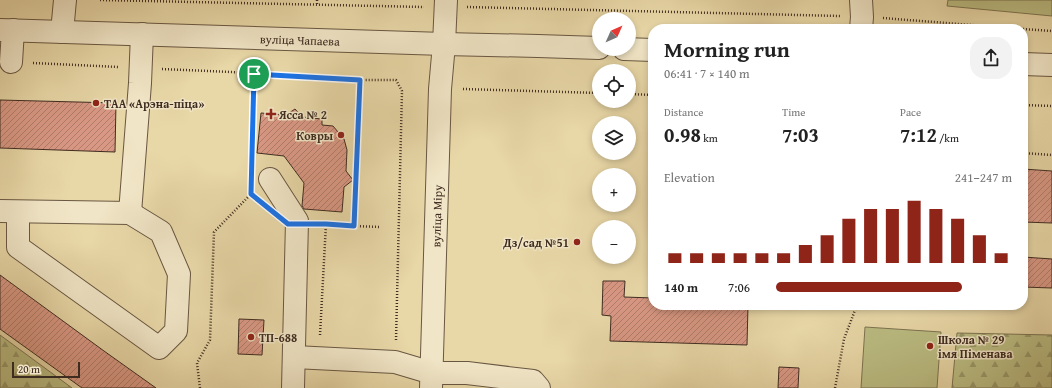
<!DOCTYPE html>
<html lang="en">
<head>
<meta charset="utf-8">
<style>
	:root { --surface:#fff; --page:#f2f2f2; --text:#222; --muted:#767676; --accent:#8f2418 }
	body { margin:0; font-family:"Gentium Book Plus",serif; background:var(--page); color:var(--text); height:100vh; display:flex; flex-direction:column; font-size:15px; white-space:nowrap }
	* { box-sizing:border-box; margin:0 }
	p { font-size:13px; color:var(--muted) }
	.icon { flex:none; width:22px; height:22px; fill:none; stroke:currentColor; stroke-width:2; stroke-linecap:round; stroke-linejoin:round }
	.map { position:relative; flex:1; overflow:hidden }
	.panel { position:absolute; left:648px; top:24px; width:380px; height:286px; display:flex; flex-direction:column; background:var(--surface); border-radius:16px; box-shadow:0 2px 6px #0003 }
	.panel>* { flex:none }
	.needle { width:26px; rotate:45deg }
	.tools { position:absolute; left:592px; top:12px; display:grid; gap:8px }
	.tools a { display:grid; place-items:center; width:44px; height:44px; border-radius:50%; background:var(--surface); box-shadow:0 2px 6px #0003; font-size:20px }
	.scale { position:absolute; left:12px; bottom:10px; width:68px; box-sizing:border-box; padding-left:4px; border:2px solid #3f2c21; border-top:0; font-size:11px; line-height:14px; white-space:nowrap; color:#3f2c21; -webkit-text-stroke:3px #f0e5c6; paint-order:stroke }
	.pin { position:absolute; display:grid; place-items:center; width:34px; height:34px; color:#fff; margin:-17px; border:2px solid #fff; border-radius:50%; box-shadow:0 1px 4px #0007 }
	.round { display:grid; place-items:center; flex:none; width:42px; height:42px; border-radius:16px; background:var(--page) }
	.summary { display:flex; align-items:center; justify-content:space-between; height:68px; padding:0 16px }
	h1 { font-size:22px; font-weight:600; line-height:30px }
	.figures { display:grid; grid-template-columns:repeat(3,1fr); gap:6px; height:68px; padding:4px 16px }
	.figures div { display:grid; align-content:center }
	.figures b { font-size:20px; font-weight:600 }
	.figures small { font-size:11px; font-weight:400 }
	.figures p { font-size:11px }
	.chart { height:112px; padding:8px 16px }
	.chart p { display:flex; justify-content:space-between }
	.chart svg { width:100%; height:72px; margin-top:4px; stroke:var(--accent); stroke-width:6 }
	ul { padding:0 16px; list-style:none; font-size:13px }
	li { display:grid; grid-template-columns:64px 48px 1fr; align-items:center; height:30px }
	li i { height:10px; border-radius:5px; background:var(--accent) }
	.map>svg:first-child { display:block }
	.green { fill:#bbbd83; stroke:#7d7452 }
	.forest { fill:url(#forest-firs); stroke:#7d7452 }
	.building { fill:url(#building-hatch); stroke:#3f2c21 }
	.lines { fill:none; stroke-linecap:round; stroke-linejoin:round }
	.minor-casing { stroke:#695742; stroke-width:24 }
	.path { stroke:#3f2c21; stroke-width:2.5; stroke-dasharray:1 2; stroke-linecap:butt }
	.minor { stroke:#f0e5c6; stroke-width:22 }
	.route-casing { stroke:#fff; stroke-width:8 }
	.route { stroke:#1a73e8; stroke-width:5 }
	.poi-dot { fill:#8f2418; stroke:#f0e5c6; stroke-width:1.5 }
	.labels { text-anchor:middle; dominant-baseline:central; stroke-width:3; stroke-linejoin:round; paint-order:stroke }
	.street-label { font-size:12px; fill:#3f2c21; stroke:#f0e5c6 }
	.poi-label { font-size:12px; font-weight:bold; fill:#3f2c21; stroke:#f0e5c6; text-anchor:start }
</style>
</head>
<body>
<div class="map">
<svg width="1052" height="388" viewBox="0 0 1052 388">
	<defs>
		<pattern id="forest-firs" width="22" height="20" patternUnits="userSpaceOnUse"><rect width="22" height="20" fill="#bbbd83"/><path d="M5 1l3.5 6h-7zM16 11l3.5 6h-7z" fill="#999a6b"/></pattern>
		<pattern id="building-hatch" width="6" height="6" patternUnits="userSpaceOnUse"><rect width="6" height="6" fill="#d99884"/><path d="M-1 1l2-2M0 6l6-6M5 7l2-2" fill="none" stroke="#b17c6c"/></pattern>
	</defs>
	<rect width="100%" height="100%" fill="#e8d7a7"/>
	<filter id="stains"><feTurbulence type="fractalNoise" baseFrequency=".005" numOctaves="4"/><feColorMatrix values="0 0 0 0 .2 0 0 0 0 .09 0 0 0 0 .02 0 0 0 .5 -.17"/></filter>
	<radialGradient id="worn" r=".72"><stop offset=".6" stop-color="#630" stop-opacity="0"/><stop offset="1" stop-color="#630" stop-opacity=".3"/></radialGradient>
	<!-- green -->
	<g class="green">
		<path d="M948,0H1052V16L947,6Z"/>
		<path d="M865,327L941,332L937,388H861Z"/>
	</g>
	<!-- forest -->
	<g class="forest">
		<path d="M957,333L1052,335V388H952Z"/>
		<path d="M0,335L72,388H0Z"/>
	</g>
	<!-- building -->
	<g class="building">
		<path d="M0,100L116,103L115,152L0,148Z"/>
		<path d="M295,109L302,117L322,119V125L333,126L344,139L347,150L346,171L353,180L344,187L342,212L304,209L302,206L304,183L284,156L257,153L261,113L286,115Z"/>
		<path d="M1023,169L1052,171V223L1023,222Z"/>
		<path d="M1023,257L1052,259V288L1023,287Z"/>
		<path d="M0,275L104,351L156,388H82L0,329Z"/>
		<path d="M603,281H625L624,297L653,298V305H748L747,345L610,341L611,316L602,315Z"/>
		<path d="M239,319L264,320L262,355L238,354Z"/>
		<path d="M779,367L799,368L798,388H778Z"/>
	</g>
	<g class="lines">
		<defs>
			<g id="minor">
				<path d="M861,0L862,17L861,29"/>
				<path id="s1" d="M0,30L444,44L538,46L599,48"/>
				<path d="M62,32L65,0"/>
				<path d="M624,49L653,50"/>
				<path d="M11,62L13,30"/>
				<path d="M1023,64L1052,65"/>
				<path d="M270,179L297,221L293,388"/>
				<path d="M0,211L130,213L140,83L142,34"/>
				<path d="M18,212V247L159,348L176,331L179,274L161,232L130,213"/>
				<path d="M294,357L395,362L432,373H467L533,381L539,388"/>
				<path id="s2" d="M431,388L440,89L444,44L446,0"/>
			</g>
		</defs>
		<!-- minor casing -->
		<use href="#minor" class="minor-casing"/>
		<!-- path -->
		<g class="path">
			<path d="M100,0L424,7"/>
			<path d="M317,0V4"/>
			<path d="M467,7L840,16"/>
			<path d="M883,18L1022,29"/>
			<path d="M1023,29L1052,31"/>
			<path d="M33,63L119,67"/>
			<path d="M162,69L254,73L360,80H396L402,91L396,340"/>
			<path d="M463,89L599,93"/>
			<path d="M629,94L653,95"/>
			<path d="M1023,105L1052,106"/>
			<path d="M1023,153L1052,155"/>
			<path d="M252,166L254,73"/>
			<path d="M320,224L354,226L360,80"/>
			<path d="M354,226L380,227"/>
			<path d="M320,335L326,224"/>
			<path d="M200,388L197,363L210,340L214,232L251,194"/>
			<path d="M835,388L844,339L857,305"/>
		</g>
		<!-- minor -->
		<use href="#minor" class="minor"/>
	</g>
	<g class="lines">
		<defs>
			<path id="route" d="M254,74L360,80L354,226L326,224H288L251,194Z"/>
		</defs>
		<!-- route casing -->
		<use href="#route" class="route-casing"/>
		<!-- route -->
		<use href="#route" class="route"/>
	</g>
	<!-- markers -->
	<g class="poi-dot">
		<circle cx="96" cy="103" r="4"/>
		<path d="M269 108h4v4h4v4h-4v4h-4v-4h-4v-4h4z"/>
		<circle cx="341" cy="135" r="4"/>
		<circle cx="577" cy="242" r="4"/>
		<circle cx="251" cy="337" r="4"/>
		<circle cx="930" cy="346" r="4"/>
	</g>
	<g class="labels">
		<!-- street labels -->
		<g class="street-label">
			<text stroke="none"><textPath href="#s1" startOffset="300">вуліца Чапаева</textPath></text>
			<text stroke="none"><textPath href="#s2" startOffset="172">вуліца Міру</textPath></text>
		</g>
		<!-- poi labels -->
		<g class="poi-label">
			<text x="104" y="103">ТАА «Арэна-піца»</text>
			<text x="279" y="114">Ясса № 2</text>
			<text x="333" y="135" text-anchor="end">Ковры</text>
			<text x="569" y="242" text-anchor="end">Дз/сад №51</text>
			<text x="259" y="337">ТП-688</text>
			<text x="938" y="339">Школа № 29<tspan x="938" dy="14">імя Піменава</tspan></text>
		</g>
	</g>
	<rect width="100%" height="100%" filter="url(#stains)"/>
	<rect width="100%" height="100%" fill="url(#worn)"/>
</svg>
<div class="tools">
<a><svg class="needle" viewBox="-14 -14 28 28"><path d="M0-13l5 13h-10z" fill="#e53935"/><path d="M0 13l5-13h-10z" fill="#767676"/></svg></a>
<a><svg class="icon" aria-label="locate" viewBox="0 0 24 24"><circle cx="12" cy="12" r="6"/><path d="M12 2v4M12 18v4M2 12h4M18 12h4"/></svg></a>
<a><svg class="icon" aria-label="layers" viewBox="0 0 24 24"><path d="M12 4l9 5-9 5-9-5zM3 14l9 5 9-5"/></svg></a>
<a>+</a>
<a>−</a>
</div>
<div class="scale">20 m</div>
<div class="pin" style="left:254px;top:74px;background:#1e9e55"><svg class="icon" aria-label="arrive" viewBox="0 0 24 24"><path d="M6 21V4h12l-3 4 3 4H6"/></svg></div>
<section class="panel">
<div class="summary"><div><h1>Morning run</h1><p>06:41 · 7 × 140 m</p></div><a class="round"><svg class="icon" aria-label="share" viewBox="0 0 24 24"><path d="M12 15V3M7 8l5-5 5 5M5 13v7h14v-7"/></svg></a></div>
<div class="figures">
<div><p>Distance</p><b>0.98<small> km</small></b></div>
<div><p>Time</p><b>7:03</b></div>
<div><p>Pace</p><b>7:12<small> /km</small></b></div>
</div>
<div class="chart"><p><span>Elevation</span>241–247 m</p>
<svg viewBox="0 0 160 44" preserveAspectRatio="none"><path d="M5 44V38M15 44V38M25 44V38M35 44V38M45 44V38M55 44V38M65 44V33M75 44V27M85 44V17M95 44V11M105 44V11M115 44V6M125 44V11M135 44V17M145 44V27M155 44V38"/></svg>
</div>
<ul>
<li><b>140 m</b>7:06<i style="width:79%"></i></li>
</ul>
</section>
</div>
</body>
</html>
